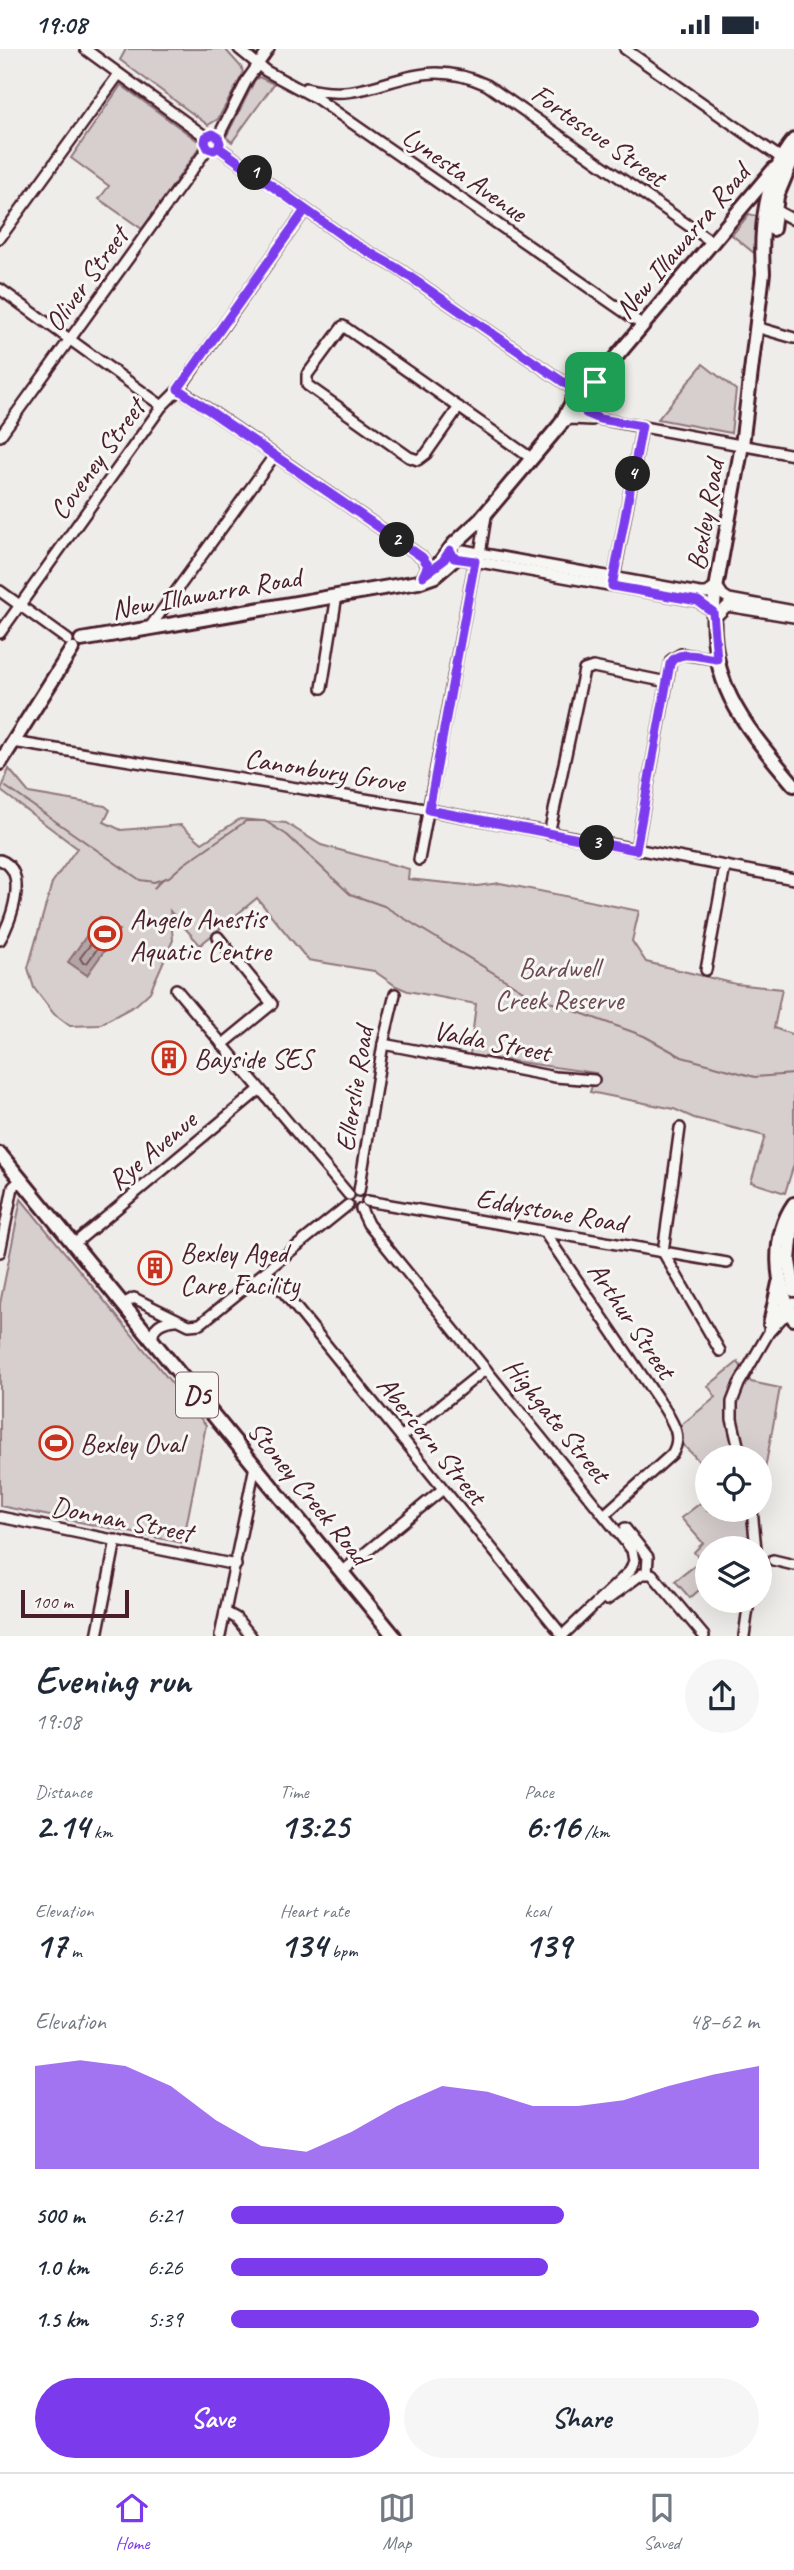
<!DOCTYPE html>
<html lang="en">
<head>
<meta charset="utf-8">
<style>
	:root { --surface:#fff; --page:#f6f6f7; --text:#1f2937; --muted:#747a83; --line:#e0e1e3; --accent:#7c3aed }
	body { margin:0; font-family:Caveat,sans-serif; background:var(--page); color:var(--text); height:100vh; display:flex; flex-direction:column; font-size:26px; white-space:nowrap }
	* { box-sizing:border-box; margin:0 }
	p { font-size:23px; color:var(--muted) }
	.icon { flex:none; width:38px; height:38px; fill:none; stroke:currentColor; stroke-width:2; stroke-linecap:round; stroke-linejoin:round }
	.map { position:relative; height:1587px; overflow:hidden }
	.sheet { display:flex; flex-direction:column; background:var(--surface); flex:1 }
	.sheet>* { flex:none }
	.buttons { position:absolute; left:695px; top:1396px; display:grid; gap:14px }
	.buttons a { display:grid; place-items:center; width:77px; height:77px; border-radius:50%; background:var(--surface); box-shadow:0 7px 28px #0002; font-size:35px }
	.scale { position:absolute; left:21px; bottom:18px; width:108px; box-sizing:border-box; padding-left:7px; border:4px solid #4a1f2b; border-top:0; font-size:19px; line-height:24px; white-space:nowrap; color:#4a1f2b; -webkit-text-stroke:5px #f6f6f2; paint-order:stroke }
	.pin { position:absolute; display:grid; place-items:center; width:60px; height:60px; color:#fff; margin:-30px; border-radius:14px; box-shadow:0 4px 10px #0006 }
	.km { position:absolute; width:35px; height:35px; margin:-18px; border-radius:50%; background:#222; color:#fff; font-size:19px; line-height:35px; text-align:center }
	.round { display:grid; place-items:center; flex:none; width:74px; height:74px; border-radius:37px; background:var(--page) }
	.head { display:flex; align-items:center; justify-content:space-between; height:119px; padding:0 35px }
	h1 { font-size:38px; font-weight:800; line-height:52px }
	.figures { display:grid; grid-template-columns:repeat(3,1fr); gap:10px; height:119px; padding:7px 35px }
	.figures div { display:grid; align-content:center }
	.figures b { font-size:35px; font-weight:800 }
	.figures small { font-size:19px; font-weight:400 }
	.figures p { font-size:19px }
	.chart { height:196px; padding:14px 35px }
	.chart p { display:flex; justify-content:space-between }
	.chart svg { width:100%; height:126px; margin-top:7px; fill:var(--accent); opacity:.7 }
	.cta { display:flex; gap:14px; margin-top:auto; padding:14px 35px }
	.cta a { flex:1; height:80px; border-radius:42px; background:var(--accent); color:#fff; font-size:28px; font-weight:800; line-height:80px; text-align:center }
	.cta a+a { background:var(--page); color:var(--text) }
	ul { padding:0 35px; list-style:none; font-size:23px }
	li { display:grid; grid-template-columns:112px 84px 1fr; align-items:center; height:52px }
	li i { height:18px; border-radius:9px; background:var(--accent) }
	.status { display:flex; justify-content:space-between; align-items:center; height:49px; padding:0 35px; background:var(--surface); direction:ltr }
	.status svg { height:19px; fill:currentColor }
	.tab-bar { display:flex; justify-content:space-around; align-items:center; height:98px; border-top:2px solid var(--line); background:var(--surface); font-size:19px; color:var(--muted) }
	.tab-bar a { display:grid; justify-items:center; gap:4px }
	.tab-bar .current { color:var(--accent) }
	.map>svg:first-child { display:block }
	.green { fill:#d7cfce; stroke:#90777c; stroke-width:2 }
	.water { fill:#b4a4a5; stroke:#8a6f74; stroke-width:2 }
	.lines { fill:none; stroke-linecap:round; stroke-linejoin:round }
	.shore { stroke:#74545c; stroke-width:2 }
	.stream { stroke:#8a6f74; stroke-width:2 }
	.minor-casing { stroke:#4a1f2b; stroke-width:14 }
	.major-casing { stroke:#4a1f2b; stroke-width:18 }
	.minor { stroke:#f6f6f2; stroke-width:9 }
	.major { stroke:#f6f6f2; stroke-width:12 }
	.route-casing { stroke:#fff; stroke-width:14 }
	.route { stroke:#7c3aed; stroke-width:9 }
	.labels { text-anchor:middle; dominant-baseline:central; stroke-width:6; stroke-linejoin:round; paint-order:stroke }
	.shield { fill:#f6f6f2; stroke:#7e6067; stroke-width:2 }
	.shield-label { font-size:26px; font-weight:bold; fill:#4a1f2b }
	.street-label { font-size:28px; fill:#4a1f2b; stroke:#f6f6f2 }
	.poi-label { font-size:28px; fill:#4a1f2b; stroke:#f6f6f2; text-anchor:start }
	.park-label { font-size:28px; fill:#6d4b54; stroke:#f6f6f2 }
</style>
</head>
<body>
<div class="status"><b>19:08</b><svg viewBox="0 0 49 12"><path d="M0 12V9h3v3zM5 12V6h3v6zM10 12V3h3v9zM15 12V0h3v12zM26 1h20v11H26zM47 4h2v5h-2z"/></svg></div>
<div class="map">
<svg width="794" height="1587" viewBox="0 0 794 1587">
	<rect width="100%" height="100%" fill="#efedea"/>
	<filter id="ink" filterUnits="userSpaceOnUse"><feTurbulence type="fractalNoise" baseFrequency=".0143" numOctaves="2"/><feDisplacementMap in="SourceGraphic" scale="14" xChannelSelector="R" yChannelSelector="G"/><feConvolveMatrix kernelMatrix="1 2 1 2 8 2 1 2 1" color-interpolation-filters="sRGB"/></filter>
	<g filter="url(#ink)">
		<!-- green -->
		<g class="green">
			<path d="M126,0H225L242,19L243,25L218,70L208,76L120,11Z"/>
			<path d="M259,28L274,35L232,93L226,88L255,31Z"/>
			<path d="M121,36L202,95L142,180L99,150L109,137L71,109Z"/>
			<path d="M749,165L759,168L754,204L732,186Z"/>
			<path d="M703,315L736,341L731,384L658,370Z"/>
			<path d="M9,720L29,744L105,757L110,761L104,773L121,781L181,776L202,794L240,770L286,774L321,796L409,820L408,830L477,837L500,834L639,862L632,892L646,913L736,935L782,940L774,979L794,986V1115L785,1144L751,1133L765,1087L694,1069L674,1060L590,1043L596,1024L470,1006L476,955L408,942L396,937L374,922L308,911L257,849L200,896L170,862L173,891L150,943L136,956L99,976L70,977L54,965L34,939L28,919L52,834L77,799L1,742Z"/>
			<path d="M21,1150L206,1376L183,1494L0,1457V1255Z"/>
			<path d="M738,1313L751,1333L780,1339L760,1447V1409H707V1433C706,1412 684,1398 670,1385L716,1348L708,1337Z"/>
			<path d="M707,1449V1461H757L750,1500H707V1534L690,1549L675,1532L701,1512L694,1503L703,1494L681,1469Z"/>
		</g>
		<!-- water -->
		<path class="water" d="M100,868L119,881L87,926L68,913Z"/>
		<g class="lines">
			<!-- shore -->
			<path class="shore" d="M103,879L107,882V886L87,914H83L80,909Z"/>
			<!-- stream -->
			<g class="stream">
				<path d="M6,738L140,831L154,833L169,828L184,815L246,772H265L287,786L350,845L384,857L528,945L644,987L682,1008L755,1028L794,1025"/>
				<path d="M154,839L163,830"/>
			</g>
			<defs>
				<g id="minor">
					<path d="M85,0L206,88"/>
					<path d="M239,0L266,22L316,49L643,276"/>
					<path d="M625,0L781,109"/>
					<path d="M306,39C380,59 408,0 487,36L712,193"/>
					<path d="M218,88L247,31L269,0"/>
					<path d="M218,98L351,193L397,219L569,337L577,348"/>
					<path d="M775,161L794,171"/>
					<path d="M0,189L119,25"/>
					<path d="M0,240L162,357"/>
					<path d="M756,278L794,289"/>
					<path d="M179,340L422,508L428,517L423,527"/>
					<path d="M459,358L426,405L418,411L409,408L307,336V326L343,277L531,409"/>
					<path d="M585,360L587,364L600,370L794,406"/>
					<path d="M560,375L571,370L592,371"/>
					<path d="M0,387L208,99"/>
					<path d="M463,501L700,544H707L717,537L723,546L729,550L794,562"/>
					<path d="M457,509L698,552L713,563"/>
					<path d="M613,534L642,377"/>
					<path d="M0,542L68,591"/>
					<path d="M715,569L727,557L794,568"/>
					<path d="M150,578L274,407"/>
					<path d="M0,584L162,357L179,340L305,161"/>
					<path d="M322,639L337,546"/>
					<path d="M13,693L408,757L794,830"/>
					<path d="M549,785L584,621L593,618L667,633"/>
					<path d="M636,801L671,611L681,605L717,610"/>
					<path d="M0,811C30,821 11,873 0,891"/>
					<path d="M419,811L475,512L480,505L486,467"/>
					<path d="M218,888L272,955L222,996"/>
					<path d="M706,921L725,817"/>
					<path d="M176,940L349,1146"/>
					<path d="M383,995L555,1028L594,1031"/>
					<path d="M680,1079L663,1203L720,1302"/>
					<path d="M359,1142L383,995L395,945"/>
					<path d="M367,1152L727,1214"/>
					<path d="M361,1160L368,1175L632,1501L634,1512L630,1522L562,1587"/>
					<path d="M545,1184L664,1359C673,1374 683,1388 672,1405L604,1466"/>
					<path d="M74,1195L259,1041"/>
					<path d="M0,1203L13,1138L21,1131"/>
					<path d="M267,1223L563,1587"/>
					<path d="M123,1255L134,1249L189,1276L200,1275L348,1156"/>
					<path d="M770,1282L782,1269L794,1263"/>
					<path d="M153,1292C151,1277 162,1272 176,1271"/>
					<path d="M401,1388L486,1320"/>
					<path d="M741,1409L732,1370V1353L739,1335L769,1283C771,1268 780,1259 794,1254"/>
					<path d="M752,1461L756,1500"/>
					<path d="M0,1468L236,1516"/>
					<path d="M625,1479L648,1508L647,1524"/>
					<path d="M773,1511L794,1516"/>
					<path d="M342,1523L443,1440"/>
					<path d="M607,1551L642,1525H652L704,1587"/>
					<path d="M225,1563L236,1569L251,1587"/>
					<path d="M97,1587L116,1491"/>
					<path d="M220,1587L255,1417"/>
					<path d="M744,1587L749,1552"/>
				</g>
				<g id="major">
					<path d="M794,91C765,126 760,180 763,224L742,396L715,545C705,632 742,674 794,736"/>
					<path d="M773,180L777,147L794,106"/>
					<path d="M580,347L595,333L774,120"/>
					<path d="M572,352L575,361H584L592,339"/>
					<path d="M439,515L454,495L480,471L560,376L574,350L580,347"/>
					<path d="M81,591L418,533L435,527L456,509"/>
					<path d="M0,714L72,600"/>
					<path d="M0,1105L394,1587"/>
					<path d="M794,1155C771,1188 775,1236 794,1270"/>
					<path d="M794,1160L789,1212L794,1241"/>
					<path d="M770,1275L779,1234"/>
				</g>
			</defs>
			<!-- minor casing -->
			<use href="#minor" class="minor-casing"/>
			<!-- major casing -->
			<use href="#major" class="major-casing"/>
			<!-- minor -->
			<use href="#minor" class="minor"/>
			<!-- major -->
			<use href="#major" class="major"/>
		</g>
	</g>
	<g class="lines" filter="url(#ink)">
		<defs>
			<path id="route" d="M595,333L582,339L569,337L397,219L351,193L218,98L214,101L208,99L205,93L206,88L213,85L218,88L220,94L218,98L223,102L305,161L178,340L422,508L428,516L423,527L443,512L450,501L454,509L475,512L429,761L636,801L670,615C678,599 702,609 717,610L713,563L698,552L612,537L642,377L600,370L586,364V352L580,347L595,333"/>
		</defs>
		<!-- route casing -->
		<use href="#route" class="route-casing"/>
		<!-- route -->
		<use href="#route" class="route"/>
	</g>
	<!-- icons -->
	<defs>
		<symbol id="stadium-ring" viewBox="-11 -11 22 22"><circle r="9.5" fill="#f6f6f2" stroke="#c8321e" stroke-width="1.5"/><path d="M0-5a6.5 5 0 1 0 0 10a6.5 5 0 1 0 0-10ZM-3.5-1.8h7v3.6h-7Z" fill="#c8321e"/></symbol>
		<symbol id="building-ring" viewBox="-11 -11 22 22"><circle r="9.5" fill="#f6f6f2" stroke="#c8321e" stroke-width="1.5"/><path d="M-4-6H4V6H1V3H-1V6H-4ZM-2.5-4.3h1.7v1.8h-1.7ZM.8-4.3h1.7v1.8H.8ZM-2.5-1h1.7V.8h-1.7ZM.8-1h1.7V.8H.8Z" fill="#c8321e"/></symbol>
	</defs>
	<g fill-rule="evenodd">
		<use href="#stadium-ring" x="86" y="866" width="38" height="38"/>
		<use href="#building-ring" x="150" y="990" width="38" height="38"/>
		<use href="#building-ring" x="136" y="1200" width="38" height="38"/>
		<use href="#stadium-ring" x="37" y="1375" width="38" height="38"/>
	</g>
	<g class="labels">
		<!-- shield labels -->
		<rect class="shield" x="176" y="1323.5" width="42" height="45" rx="5"/>
		<g class="shield-label">
			<text x="197" y="1346">D5</text>
		</g>
		<!-- street labels -->
		<g class="street-label">
			<text transform="translate(599 86) rotate(35)">Fortescue Street</text>
			<text transform="translate(465 125) rotate(35)">Lynesta Avenue</text>
			<text transform="translate(682 192) rotate(-50)">New Illawarra Road</text>
			<text transform="translate(86 230) rotate(-54)">Oliver Street</text>
			<text transform="translate(97 410) rotate(-54)">Coveney Street</text>
			<text transform="translate(705 466) rotate(-80)">Bexley Road</text>
			<text transform="translate(206 544) rotate(-10)">New Illawarra Road</text>
			<text transform="translate(325 721) rotate(9)">Canonbury Grove</text>
			<text transform="translate(492 992) rotate(11)">Valda Street</text>
			<text transform="translate(354 1040) rotate(-81)">Ellerslie Road</text>
			<text transform="translate(152 1101) rotate(-40)">Rye Avenue</text>
			<text transform="translate(551 1161) rotate(10)">Eddystone Road</text>
			<text transform="translate(632 1271) rotate(56)">Arthur Street</text>
			<text transform="translate(557 1371) rotate(51)">Highgate Street</text>
			<text transform="translate(432 1391) rotate(51)">Abercorn Street</text>
			<text transform="translate(309 1444) rotate(51)">Stoney Creek Road</text>
			<text transform="translate(122 1470) rotate(11)">Donnan Street</text>
		</g>
		<!-- poi labels -->
		<g class="poi-label">
			<text x="130" y="869">Angelo Anestis<tspan x="130" dy="32">Aquatic Centre</tspan></text>
			<text x="194" y="1009">Bayside SES</text>
			<text x="180" y="1203">Bexley Aged<tspan x="180" dy="32">Care Facility</tspan></text>
			<text x="80" y="1394">Bexley Oval</text>
		</g>
		<!-- park labels -->
		<g class="park-label">
			<text x="559" y="918">Bardwell<tspan x="559" dy="32">Creek Reserve</tspan></text>
		</g>
	</g>
</svg>
<div class="buttons">
<a><svg class="icon" aria-label="locate" viewBox="0 0 24 24"><circle cx="12" cy="12" r="6"/><path d="M12 2v4M12 18v4M2 12h4M18 12h4"/></svg></a>
<a><svg class="icon" aria-label="layers" viewBox="0 0 24 24"><path d="M12 4l9 5-9 5-9-5zM3 14l9 5 9-5"/></svg></a>
</div>
<div class="scale">100 m</div>
<div class="pin" style="left:595px;top:333px;background:#1e9e55"><svg class="icon" aria-label="arrive" viewBox="0 0 24 24"><path d="M6 21V4h12l-3 4 3 4H6"/></svg></div>
<b class="km" style="left:255px;top:124px">1</b>
<b class="km" style="left:397px;top:491px">2</b>
<b class="km" style="left:597px;top:794px">3</b>
<b class="km" style="left:633px;top:425px">4</b>
</div>
<section class="sheet">
<div class="head"><div><h1>Evening run</h1><p>19:08</p></div><a class="round"><svg class="icon" aria-label="share" viewBox="0 0 24 24"><path d="M12 15V3M7 8l5-5 5 5M5 13v7h14v-7"/></svg></a></div>
<div class="figures">
<div><p>Distance</p><b>2.14<small> km</small></b></div>
<div><p>Time</p><b>13:25</b></div>
<div><p>Pace</p><b>6:16<small> /km</small></b></div>
</div>
<div class="figures">
<div><p>Elevation</p><b>17<small> m</small></b></div>
<div><p>Heart rate</p><b>134<small> bpm</small></b></div>
<div><p>kcal</p><b>139</b></div>
</div>
<div class="chart"><p><span>Elevation</span>48–62 m</p>
<svg viewBox="0 0 160 44" preserveAspectRatio="none"><path d="M0 44V8L10 6L20 8L30 15L40 27L50 36L60 38L70 31L80 22L90 15L100 17L110 22L120 22L130 20L140 15L150 11L160 8V44z"/></svg>
</div>
<ul>
<li><b>500 m</b>6:21<i style="width:63%"></i></li>
<li><b>1.0 km</b>6:26<i style="width:60%"></i></li>
<li><b>1.5 km</b>5:39<i style="width:100%"></i></li>
</ul>
<div class="cta"><a>Save</a><a>Share</a></div>
</section>
<nav class="tab-bar">
<a class="current"><svg class="icon" aria-label="home" viewBox="0 0 24 24"><path d="M3 11l9-7 9 7M6 9v11h12V9"/></svg>Home</a>
<a><svg class="icon" aria-label="map" viewBox="0 0 24 24"><path d="M3 6l6-2 6 2 6-2v14l-6 2-6-2-6 2zM9 4v14M15 6v14"/></svg>Map</a>
<a><svg class="icon" aria-label="saved" viewBox="0 0 24 24"><path d="M7 4h10v16l-5-4-5 4z"/></svg>Saved</a>
</nav>
</body>
</html>
